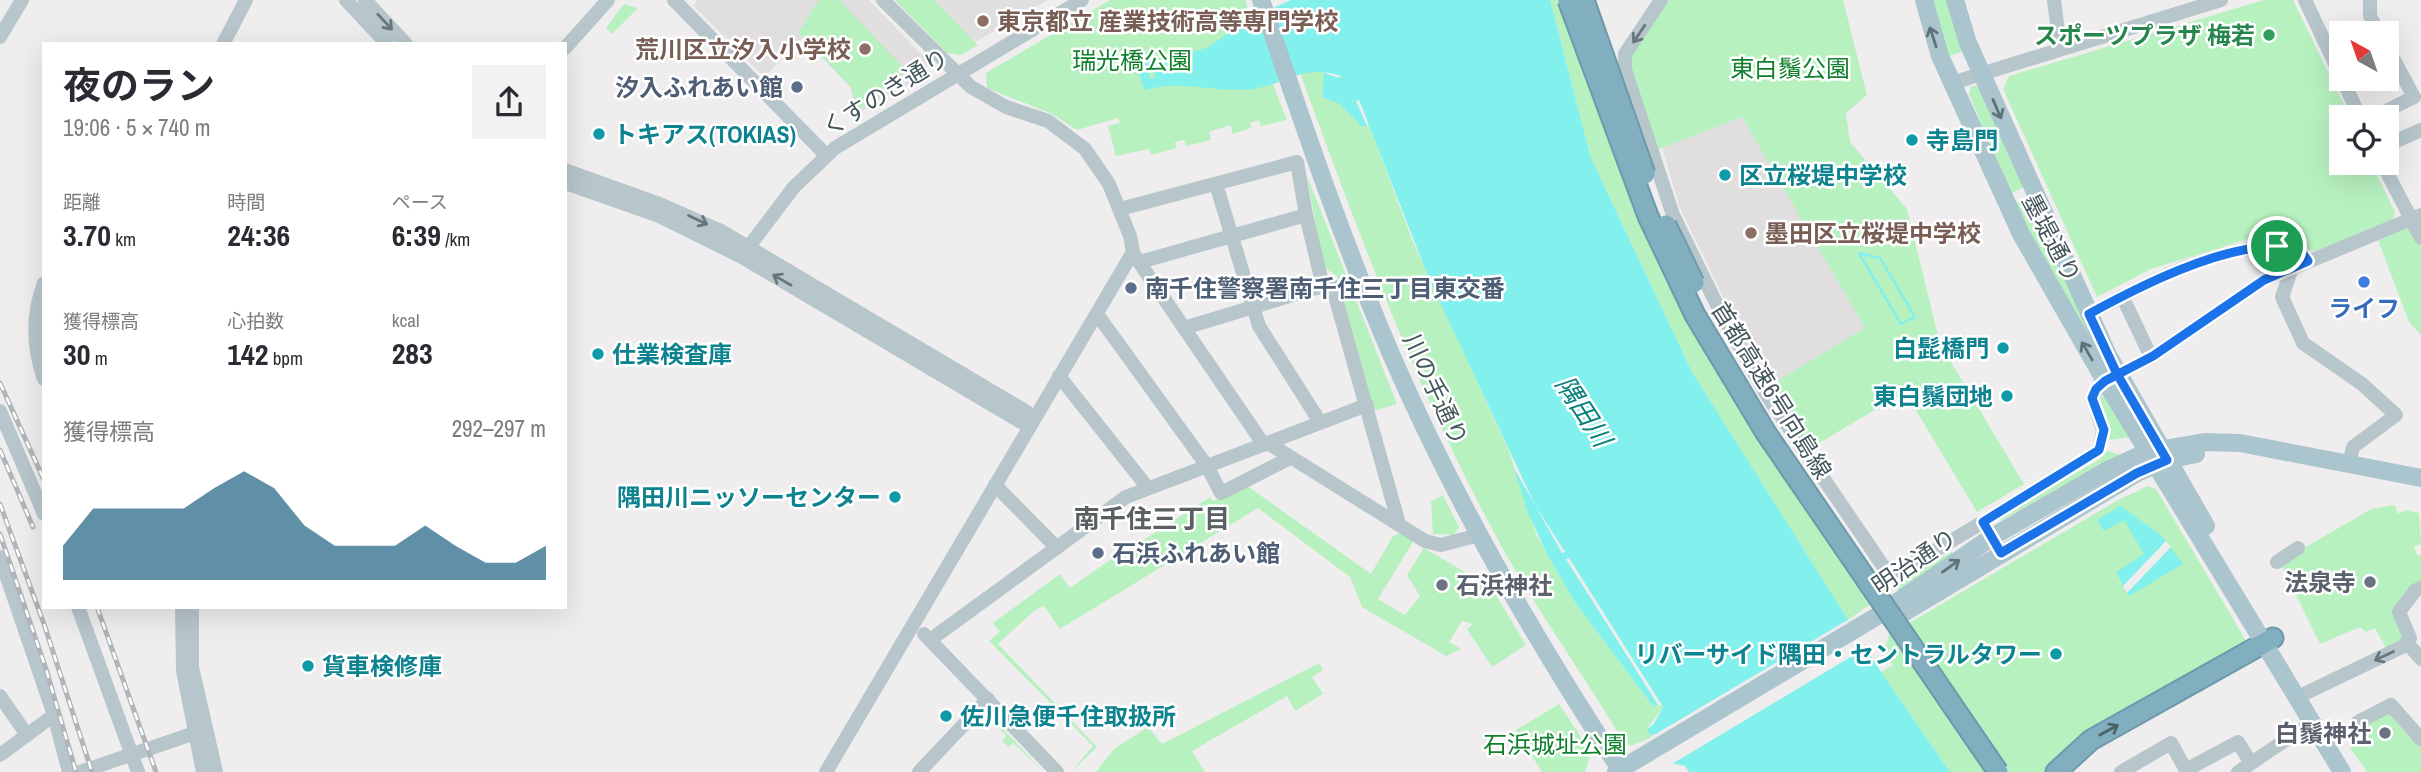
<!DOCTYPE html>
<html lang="ja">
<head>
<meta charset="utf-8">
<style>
	:root { --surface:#fff; --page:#f2f2f3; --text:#2b2b33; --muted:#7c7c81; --accent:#1e6184 }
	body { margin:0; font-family:"Archivo Narrow","Noto Sans JP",sans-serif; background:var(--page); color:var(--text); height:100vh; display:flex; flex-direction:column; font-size:26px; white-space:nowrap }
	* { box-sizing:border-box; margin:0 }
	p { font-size:23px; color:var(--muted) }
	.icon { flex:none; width:38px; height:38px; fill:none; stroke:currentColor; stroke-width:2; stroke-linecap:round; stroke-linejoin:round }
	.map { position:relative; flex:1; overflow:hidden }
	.sheet { position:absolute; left:42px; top:42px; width:525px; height:567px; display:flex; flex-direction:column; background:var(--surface); border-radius:0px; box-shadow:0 7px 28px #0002 }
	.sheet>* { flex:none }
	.needle { width:46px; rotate:320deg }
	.fabs { position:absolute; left:2329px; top:21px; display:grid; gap:14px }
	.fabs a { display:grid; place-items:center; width:70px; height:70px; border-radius:0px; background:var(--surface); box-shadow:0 7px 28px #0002; font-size:35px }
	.pin { position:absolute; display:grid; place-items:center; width:60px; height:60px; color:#fff; margin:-30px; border:4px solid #fff; border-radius:50%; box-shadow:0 2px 7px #0007 }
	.round { display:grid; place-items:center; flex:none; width:74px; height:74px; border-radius:0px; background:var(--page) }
	.summary { display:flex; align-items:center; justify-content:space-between; height:119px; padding:0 21px }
	h1 { font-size:38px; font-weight:700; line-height:52px }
	.stats { display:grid; grid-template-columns:repeat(3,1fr); gap:10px; height:119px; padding:7px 21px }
	.stats div { display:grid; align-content:center }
	.stats b { font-size:30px; font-weight:700 }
	.stats small { font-size:19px; font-weight:400 }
	.stats p { font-size:19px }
	.chart { height:196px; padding:14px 21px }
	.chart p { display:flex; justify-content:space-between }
	.chart svg { width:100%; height:126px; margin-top:7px; fill:var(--accent); opacity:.7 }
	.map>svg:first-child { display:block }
	.education { fill:#e1dee0 }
	.green { fill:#b8f1c0 }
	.water { fill:#82f0ec }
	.pier { fill:#f0edee }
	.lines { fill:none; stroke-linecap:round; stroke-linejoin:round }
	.stream { stroke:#82f0ec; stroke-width:2.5 }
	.highway-casing { stroke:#6d9aab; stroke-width:23 }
	.minor { stroke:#b7c6cb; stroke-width:14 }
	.major { stroke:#abc5ce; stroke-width:18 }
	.highway { stroke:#81afbf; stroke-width:19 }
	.rail-casing { stroke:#afb5b8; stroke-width:5 }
	.rail { stroke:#fff; stroke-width:2.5; stroke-dasharray:8; stroke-linecap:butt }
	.highway-bridge-casing { stroke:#6d9aab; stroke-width:23; stroke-linecap:butt }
	.highway-bridge { stroke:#81afbf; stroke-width:19 }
	.oneway { stroke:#66787d }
	.oneway2 { stroke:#5e7278 }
	.oneway3 { stroke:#4d636a }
	.route-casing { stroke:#fff; stroke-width:14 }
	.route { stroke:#1a73e8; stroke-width:9 }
	.education-dot { fill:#8d6e63; stroke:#fff; stroke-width:2.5 }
	.leisure-dot { fill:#2e9e5b; stroke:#fff; stroke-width:2.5 }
	.service-dot { fill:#5c6f8a; stroke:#fff; stroke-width:2.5 }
	.culture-dot { fill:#0f9aa8; stroke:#fff; stroke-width:2.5 }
	.shop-dot { fill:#3f7fe0; stroke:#fff; stroke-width:2.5 }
	.worship-dot { fill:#6b7280; stroke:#fff; stroke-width:2.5 }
	.labels { text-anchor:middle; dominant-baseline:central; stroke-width:5; stroke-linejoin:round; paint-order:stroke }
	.education-label { font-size:24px; font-weight:bold; fill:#785e54; stroke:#fff; text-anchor:start }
	.leisure-label { font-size:24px; font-weight:bold; fill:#27864d; stroke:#fff; text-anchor:end }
	.park-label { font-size:24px; fill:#11802d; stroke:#fff }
	.service-label { font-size:24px; font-weight:bold; fill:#4e5e75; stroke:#fff; text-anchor:start }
	.street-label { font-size:24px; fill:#44565b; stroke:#fff }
	.culture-label { font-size:24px; font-weight:bold; fill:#0d838f; stroke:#fff; text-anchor:start }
	.shop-label { font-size:24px; font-weight:bold; fill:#366cbe; stroke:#fff }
	.worship-label { font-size:24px; font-weight:bold; fill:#5b616d; stroke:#fff; text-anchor:end }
	.water-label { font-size:26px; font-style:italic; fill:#087f7a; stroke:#fff }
	.neighbourhood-label { font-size:26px; font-weight:bold; fill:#596062; stroke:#fff }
</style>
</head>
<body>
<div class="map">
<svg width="2421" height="772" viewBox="0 0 2421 772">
	<rect width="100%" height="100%" fill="#f0edee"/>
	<!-- education -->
	<g class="education">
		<path d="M698,0H869L928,61L926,74L857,114L850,87L803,38L764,77L693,5Z"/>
		<path d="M934,0H1048L975,42Z"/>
		<path d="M1742,117L1866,329L1767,387L1680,208L1662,147Z"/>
	</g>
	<!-- green -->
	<g class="green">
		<path d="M820,0H839L907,71L875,94L876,99L858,109L851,87L798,32C808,22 809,10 820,0Z"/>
		<path d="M895,0H934L978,45L961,55L947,53Z"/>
		<path d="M1110,0H1246L1250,26L1287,120L1261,126L1259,120L1250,123L1251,128L1233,134L1230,125L1209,132L1211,140L1186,146L1184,140L1175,142L1176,148L1151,155L1149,149L1116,156L1108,126L1120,123L1118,118L1077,130L1052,114L987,88L986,73Z"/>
		<path d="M1550,0H1574L1640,182L1718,346L1882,596L1848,620L1692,372L1591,158Z"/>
		<path d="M1669,0H1843L1867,95L1846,113L1850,142L1907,209L1940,344L2024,484L1977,512L1905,392L1809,449L1767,387L1865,328L1742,117L1657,150L1629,62L1630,56Z"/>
		<path d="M1931,0H1948L1964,51L1947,57Z"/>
		<path d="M2264,0H2293L2350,117H2342V163H2371L2395,212L2392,221L2315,251L2265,241L2268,236H2257L2151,269L2097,297L2003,89L2009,76Z"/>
		<path d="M624,4L638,8L612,34L606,28Z"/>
		<path d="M1317,70L1325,71L1322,97L1340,103L1362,127L1369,125L1413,242L1509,451L1536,534L1574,601L1653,706L1661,705L1663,707L1647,729L1652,737L1631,746L1623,741C1582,672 1535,608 1497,538C1416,389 1358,232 1300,73Z"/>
		<path d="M1971,86H1978L2024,187L2009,194L1969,94Z"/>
		<path d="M1307,176L1397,404L1374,411L1337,276L1323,267Z"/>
		<path d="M2027,197L2097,347L2093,349L2012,204Z"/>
		<path d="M2409,226L2421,247V335L2409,322L2378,240Z"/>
		<path d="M2102,396H2106L2131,437L2109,440L2110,428L2099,401Z"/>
		<path d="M2107,451L2121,455L2000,521L2002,516L2100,459Z"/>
		<path d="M1246,485L1371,574L1393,536L1400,533L1413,542L1378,599L1405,615L1420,596L1407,575L1424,548L1492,588L1526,645L1492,667L1467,629L1473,624L1462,621L1449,642L1461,649L1446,656L1362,607L1350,577L1258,508L1060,629L1044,606L1035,610L998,644L1097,747L1071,772L1093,746L989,641L1000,632L993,623L1060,574L1070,588L1137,541L1139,543L1210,497L1213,501Z"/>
		<path d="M2148,486L2156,489L2248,644C2205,668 2063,734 2045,772H1950L1881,672L1893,665L1884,653L1889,635L2118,500Z"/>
		<path d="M1443,495L1459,527L1454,535L1433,534L1431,501Z"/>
		<path d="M2395,505L2398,514L2407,510L2419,513L2421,544L2414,547L2417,555H2421V582L2410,588L2401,645L2387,650L2375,628L2366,632L2360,627L2320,644L2280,562L2371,509Z"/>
		<path d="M1951,552L1954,554L1928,570L1901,594L1888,575L1906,578Z"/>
		<path d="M1319,663L1323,670L1312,677L1323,694L1295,711L1287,696L1192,751L1205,772H1096L1114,749L1148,727L1162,744Z"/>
		<path d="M1559,704L1591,752L1585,772H1542L1516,730Z"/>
		<path d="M985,710L1044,772L1013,743L1009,747L1002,741L1007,736L992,721L987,725L978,716Z"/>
		<path d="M2388,710L2421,742V772H2367L2350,748L2361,741L2353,726Z"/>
	</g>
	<!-- water -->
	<g class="water">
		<path d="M1291,0H1550L1591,158L1692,372L1881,672L1950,772H1689L1685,766L1671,763L1654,734L1651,736L1647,729L1653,725L1663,707L1569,558L1566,559L1658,705L1653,706L1574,601L1547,554L1528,513L1514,468L1562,553L1565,552L1535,505L1430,281L1359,100L1356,101L1367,126L1362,127L1340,104L1322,97L1324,73L1339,78L1341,76C1302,63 1286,85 1251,89C1212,93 1183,79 1144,90L1139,73L1148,70L1150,79L1156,77L1151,65L1138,69L1136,63L1179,56L1209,47L1245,21Z"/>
		<path d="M2121,506L2162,536L2183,564L2129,596L2116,572L2144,554L2124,520L2104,531L2097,520Z"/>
	</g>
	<!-- pier -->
	<g class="pier">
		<path d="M2166,541L2171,547L2127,593L2123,586Z"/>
		<path d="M1851,618L1869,646L1672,764L1654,735Z"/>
	</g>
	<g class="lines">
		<!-- stream -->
		<path class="stream" d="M1859,253L1880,258L1915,317L1901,324Z"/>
		<defs>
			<path id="highway" d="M2056,772L2091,740L2273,638"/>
		</defs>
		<!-- highway casing -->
		<use href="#highway" class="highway-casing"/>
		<!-- minor -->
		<g class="minor">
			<path d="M346,0L387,44"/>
			<path d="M365,0L406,44"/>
			<path d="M674,0L826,155"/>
			<path d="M1661,0L1625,54V70L1673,215L1721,313L1768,397L1883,566L1894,571L1904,569L1983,522L1997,546"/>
			<path d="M2054,0L2060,47"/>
			<path d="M2305,0L2360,117"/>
			<path d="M2370,0V16L2379,33"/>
			<path d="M0,37L22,0"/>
			<path d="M223,44L246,0"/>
			<path d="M565,48L608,0"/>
			<path d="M1952,83L2221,0"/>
			<path d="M2374,117L2414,97L2387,47"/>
			<path d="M2387,145L2421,130"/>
			<path d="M2382,163L2421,238"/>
			<path d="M565,170L657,203L721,231L1027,412L1032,422H1021L742,257L659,216L565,183"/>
			<path d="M1216,184L1259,326L1320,422"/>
			<path d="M1120,209L1297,162L1306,215"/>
			<path d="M744,253L794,187L835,148L1082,0"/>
			<path d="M1135,256L1264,445"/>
			<path d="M1140,262L1306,215L1323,286L1332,285L1399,524"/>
			<path d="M2292,268L2282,297L2303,343L2362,384L2396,415L2353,447L2349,464"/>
			<path d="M44,283C32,315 33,348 44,379"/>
			<path d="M2122,296L2151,357"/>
			<path d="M1097,314L1207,466L1221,493L1290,458"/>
			<path d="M2089,314C2150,281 2225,241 2297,246L2308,261"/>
			<path d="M1184,328L1323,286"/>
			<path d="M1059,376L1148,488"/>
			<path d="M0,411L44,514"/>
			<path d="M1268,443L1425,541L1441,545L1479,535"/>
			<path d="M995,485L1057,548"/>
			<path d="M1983,522L2099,450L2103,430L2092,398L2100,384L2153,356L2264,280L2421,215"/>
			<path d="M0,557L54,715L69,772"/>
			<path d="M2277,562L2298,548"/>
			<path d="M78,607L138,772"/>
			<path d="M182,607L183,671L203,772"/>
			<path d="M192,607V667L216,772"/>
			<path d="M924,634L1057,772"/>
			<path d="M930,640L1126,497L1367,405"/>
			<path d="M2407,643L2421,659"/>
			<path d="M2306,693L2404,646L2410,638L2399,612L2415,591L2421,588"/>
			<path d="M0,696L27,735"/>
			<path d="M2358,722L2391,705L2421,739"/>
			<path d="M0,755L54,715"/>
			<path d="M80,772L201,731"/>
			<path d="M826,772L1133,252L1130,236L1109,184L1085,149L1048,121L1006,107L971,87L883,0"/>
			<path d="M919,772L988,699"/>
			<path d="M2121,772L2171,743L2186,770L2238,742L2251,763"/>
			<path d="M2238,772L2311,723"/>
		</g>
		<!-- major -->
		<g class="major">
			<path d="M1261,0C1301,118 1342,240 1391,354C1454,500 1535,640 1622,772"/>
			<path d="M1924,0L1940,56L2021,234L2105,381L2342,772"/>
			<path d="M1955,0L1968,43L2108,355L2206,526"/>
			<path d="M1905,612L2137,473L2167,460L2196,454"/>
			<path d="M1616,772L1874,618L1992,537L2106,471L2147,452L2204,442L2240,443L2421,478"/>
		</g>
		<!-- highway -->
		<use href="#highway" class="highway"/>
		<defs>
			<g id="rail">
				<path d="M0,383L44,480"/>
				<path d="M0,450L33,527"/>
				<path d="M0,504L44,624L92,772"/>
				<path d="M0,534L46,669L76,772"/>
				<path d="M97,607L156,772"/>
			</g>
		</defs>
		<!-- rail casing -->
		<use href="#rail" class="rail-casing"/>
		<!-- rail -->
		<use href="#rail" class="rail"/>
		<defs>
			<g id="highway-bridge">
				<path d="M1568,0L1648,216L1695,315L1766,433L1998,772"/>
				<path d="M1584,0L1645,174"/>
				<path d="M1666,225L1694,283"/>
			</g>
		</defs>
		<!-- highway-bridge casing -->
		<use href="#highway-bridge" class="highway-bridge-casing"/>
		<!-- highway-bridge -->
		<use href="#highway-bridge" class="highway-bridge"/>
	</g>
	<!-- one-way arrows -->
	<defs><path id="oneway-shaft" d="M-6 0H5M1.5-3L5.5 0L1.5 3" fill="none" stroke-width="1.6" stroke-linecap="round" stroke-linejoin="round" transform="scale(1.75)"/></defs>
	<g class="oneway">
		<use href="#oneway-shaft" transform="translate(385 22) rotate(47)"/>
		<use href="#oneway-shaft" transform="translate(1639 34) rotate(124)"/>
		<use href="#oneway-shaft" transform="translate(698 220) rotate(25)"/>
		<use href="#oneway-shaft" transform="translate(782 280) rotate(-150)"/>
		<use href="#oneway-shaft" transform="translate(2384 656) rotate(155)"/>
	</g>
	<g class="oneway2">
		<use href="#oneway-shaft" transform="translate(1933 37) rotate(-108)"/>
		<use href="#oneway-shaft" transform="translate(1997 109) rotate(67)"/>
		<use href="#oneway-shaft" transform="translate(2087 351) rotate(-120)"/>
		<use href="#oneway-shaft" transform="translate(1951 566) rotate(-36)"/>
	</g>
	<use class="oneway3" href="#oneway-shaft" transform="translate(2109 730) rotate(-29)"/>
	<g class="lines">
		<defs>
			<path id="route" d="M2277,246H2297L2308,261L2264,280L2153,356L2105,381L2096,389L2092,398L2104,430L2099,450L1983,522L2001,553L2137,473L2167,460L2117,374L2089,314C2140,286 2217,247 2277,246"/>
		</defs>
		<!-- route casing -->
		<use href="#route" class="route-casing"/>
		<!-- route -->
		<use href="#route" class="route"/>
	</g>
	<!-- markers -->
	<g class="education-dot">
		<circle cx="983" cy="21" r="7"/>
		<circle cx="865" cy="49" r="7"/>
		<circle cx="1751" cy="233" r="7"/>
	</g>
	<circle class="leisure-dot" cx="2269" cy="35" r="7"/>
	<g class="service-dot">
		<circle cx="797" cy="87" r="7"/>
		<circle cx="1131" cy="288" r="7"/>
		<circle cx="1098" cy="553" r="7"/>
	</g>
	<g class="culture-dot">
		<circle cx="599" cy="134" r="7"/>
		<circle cx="1912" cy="140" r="7"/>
		<circle cx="1725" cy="175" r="7"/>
		<circle cx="2003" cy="348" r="7"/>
		<circle cx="598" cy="354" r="7"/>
		<circle cx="2007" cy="396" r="7"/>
		<circle cx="895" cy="497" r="7"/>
		<circle cx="2056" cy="654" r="7"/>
		<circle cx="308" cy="666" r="7"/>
		<circle cx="946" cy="716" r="7"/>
	</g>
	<circle class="shop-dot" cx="2364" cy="282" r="7"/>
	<g class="worship-dot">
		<circle cx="2370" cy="582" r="7"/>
		<circle cx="1442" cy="585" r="7"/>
		<circle cx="2385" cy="733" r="7"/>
	</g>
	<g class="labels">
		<!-- education labels -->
		<g class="education-label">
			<text x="997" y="21">東京都立 産業技術高等専門学校</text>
			<text x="851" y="49" text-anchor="end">荒川区立汐入小学校</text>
			<text x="1765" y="233">墨田区立桜堤中学校</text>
		</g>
		<!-- leisure labels -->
		<g class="leisure-label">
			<text x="2255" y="35">スポーツプラザ 梅若</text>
		</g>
		<!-- park labels -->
		<g class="park-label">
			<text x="1132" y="60">瑞光橋公園</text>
			<text x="1790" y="68">東白鬚公園</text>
			<text x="1555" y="744">石浜城址公園</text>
		</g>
		<!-- service labels -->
		<g class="service-label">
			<text x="783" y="87" text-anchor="end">汐入ふれあい館</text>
			<text x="1145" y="288">南千住警察署南千住三丁目東交番</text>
			<text x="1112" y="553">石浜ふれあい館</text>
		</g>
		<!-- street labels -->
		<g class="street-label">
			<text transform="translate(885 92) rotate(-32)">くすのき通り</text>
			<text transform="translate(2052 238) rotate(62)">墨堤通り</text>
			<text transform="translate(1436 389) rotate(65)">川の手通り</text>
			<text transform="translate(1772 390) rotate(58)">首都高速6号向島線</text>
			<text transform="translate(1914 561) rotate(-34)">明治通り</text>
		</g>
		<!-- culture labels -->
		<g class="culture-label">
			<text x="613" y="134">トキアス(TOKIAS)</text>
			<text x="1926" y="140">寺島門</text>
			<text x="1739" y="175">区立桜堤中学校</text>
			<text x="1989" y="348" text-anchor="end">白髭橋門</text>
			<text x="612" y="354">仕業検査庫</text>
			<text x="1993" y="396" text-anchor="end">東白鬚団地</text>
			<text x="881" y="497" text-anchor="end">隅田川ニッソーセンター</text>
			<text x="2042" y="654" text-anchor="end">リバーサイド隅田・セントラルタワー</text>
			<text x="322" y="666">貨車検修庫</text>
			<text x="960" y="716">佐川急便千住取扱所</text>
		</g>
		<!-- shop labels -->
		<g class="shop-label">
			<text x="2364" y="308">ライフ</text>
		</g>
		<!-- worship labels -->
		<g class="worship-label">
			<text x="2356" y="582">法泉寺</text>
			<text x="1456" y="585" text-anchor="start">石浜神社</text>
			<text x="2371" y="733">白鬚神社</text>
		</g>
		<!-- water labels -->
		<g class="water-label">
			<text transform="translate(1584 411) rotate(57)">隅田川</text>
		</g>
		<!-- neighbourhood labels -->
		<g class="neighbourhood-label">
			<text x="1152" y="518">南千住三丁目</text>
		</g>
	</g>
</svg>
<div class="fabs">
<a><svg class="needle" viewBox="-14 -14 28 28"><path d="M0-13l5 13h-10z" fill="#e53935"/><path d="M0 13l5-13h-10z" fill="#7c7c81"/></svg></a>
<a><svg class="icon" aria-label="locate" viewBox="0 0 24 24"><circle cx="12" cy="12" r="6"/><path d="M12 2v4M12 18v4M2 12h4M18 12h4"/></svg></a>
</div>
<div class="pin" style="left:2277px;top:246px;background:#1e9e55"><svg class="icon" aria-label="arrive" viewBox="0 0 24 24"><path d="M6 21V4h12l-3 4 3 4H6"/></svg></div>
<section class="sheet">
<div class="summary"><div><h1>夜のラン</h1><p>19:06 · 5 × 740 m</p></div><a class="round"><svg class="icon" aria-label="share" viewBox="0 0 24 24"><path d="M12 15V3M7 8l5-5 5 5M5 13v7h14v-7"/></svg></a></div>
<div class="stats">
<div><p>距離</p><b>3.70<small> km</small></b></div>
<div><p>時間</p><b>24:36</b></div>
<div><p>ペース</p><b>6:39<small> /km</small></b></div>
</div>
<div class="stats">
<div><p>獲得標高</p><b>30<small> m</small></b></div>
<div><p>心拍数</p><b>142<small> bpm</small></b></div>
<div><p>kcal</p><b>283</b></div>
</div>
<div class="chart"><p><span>獲得標高</span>292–297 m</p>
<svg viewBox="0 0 160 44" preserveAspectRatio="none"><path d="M0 44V32L10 19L20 19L30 19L40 19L50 12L60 6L70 12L80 25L90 32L100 32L110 32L120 25L130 32L140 38L150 38L160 32V44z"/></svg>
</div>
</section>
</div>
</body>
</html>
